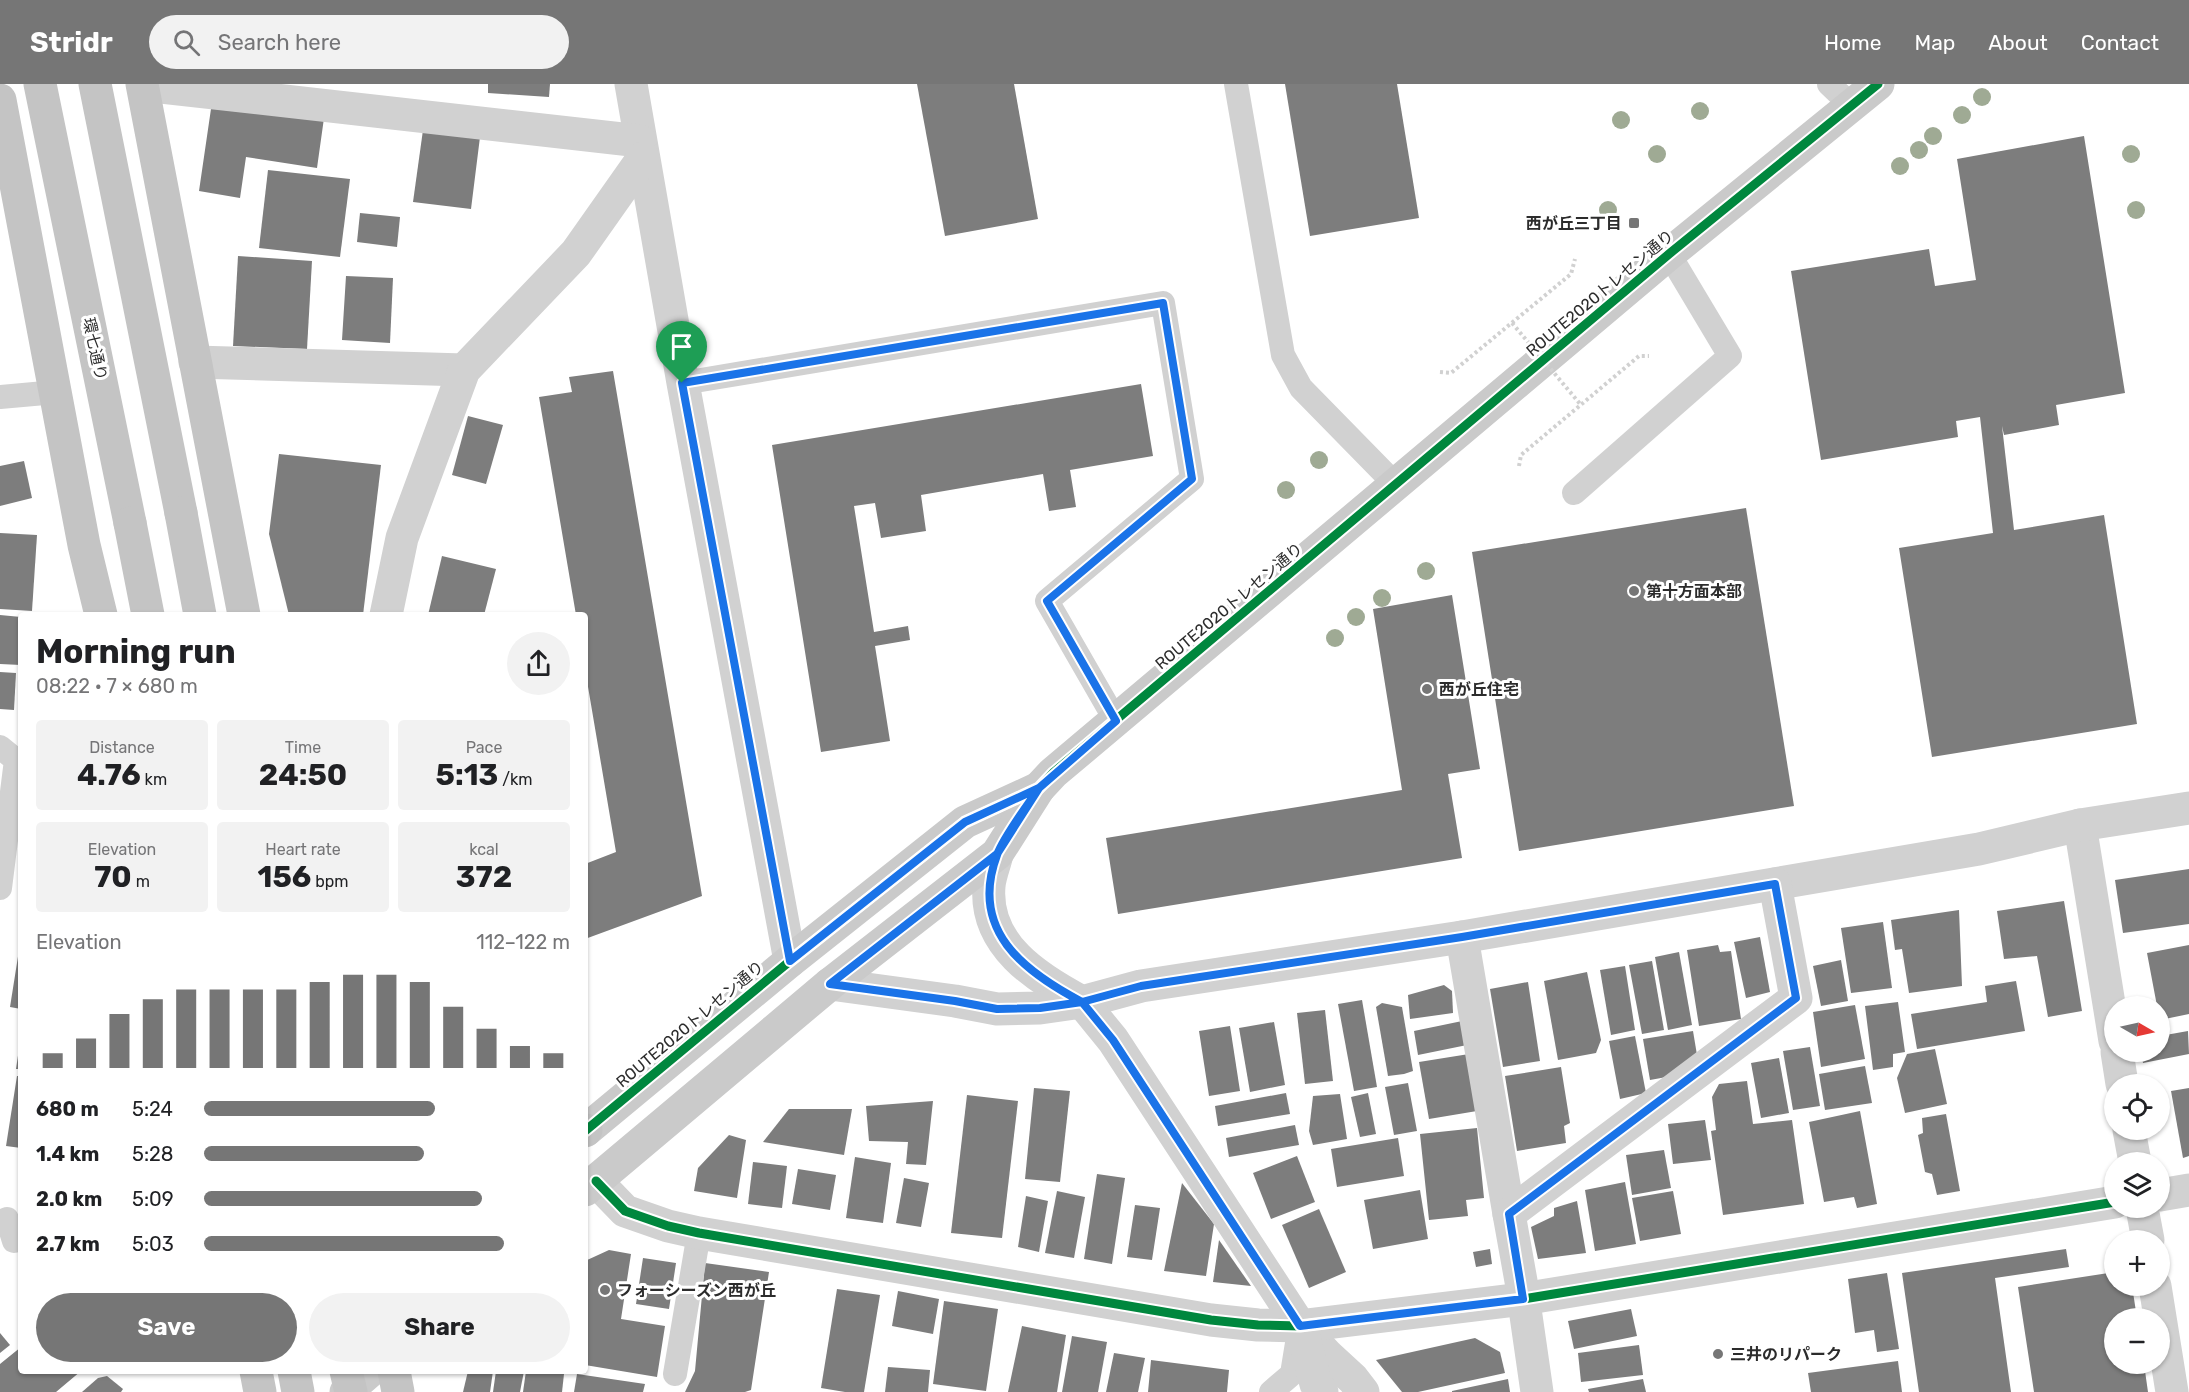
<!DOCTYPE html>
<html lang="en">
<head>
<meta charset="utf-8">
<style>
	:root { --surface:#fff; --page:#f2f2f2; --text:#202124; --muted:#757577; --accent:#767676 }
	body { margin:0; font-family:Rubik,"Noto Sans JP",sans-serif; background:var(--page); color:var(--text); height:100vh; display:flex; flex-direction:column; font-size:22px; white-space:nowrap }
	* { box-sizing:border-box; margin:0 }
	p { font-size:20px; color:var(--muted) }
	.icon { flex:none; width:33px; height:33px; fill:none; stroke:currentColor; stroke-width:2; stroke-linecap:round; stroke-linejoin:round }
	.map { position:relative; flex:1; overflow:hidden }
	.drawer { position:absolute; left:18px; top:528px; width:570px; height:762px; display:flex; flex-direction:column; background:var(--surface); border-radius:6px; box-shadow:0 2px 4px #0004 }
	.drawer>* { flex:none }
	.needle { width:39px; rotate:99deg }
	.buttons { position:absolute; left:2104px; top:912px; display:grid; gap:12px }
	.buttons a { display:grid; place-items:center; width:66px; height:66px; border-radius:50%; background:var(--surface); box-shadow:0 2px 4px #0004; font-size:30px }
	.pin { position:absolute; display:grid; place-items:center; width:51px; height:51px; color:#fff; margin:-62px -26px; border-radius:50% 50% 50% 0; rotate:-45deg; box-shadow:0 0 6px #0007 }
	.pin .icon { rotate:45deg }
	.round { display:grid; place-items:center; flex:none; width:63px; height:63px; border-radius:32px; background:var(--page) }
	.summary { display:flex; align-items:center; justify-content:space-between; height:102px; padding:0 18px }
	h1 { font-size:33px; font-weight:700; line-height:45px }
	.stats { display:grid; grid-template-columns:repeat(3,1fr); gap:9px; height:102px; padding:6px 18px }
	.stats div { display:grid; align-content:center; border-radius:6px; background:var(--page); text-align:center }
	.stats b { font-size:30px; font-weight:700 }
	.stats small { font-size:16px; font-weight:400 }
	.stats p { font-size:16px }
	.chart { height:168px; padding:12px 18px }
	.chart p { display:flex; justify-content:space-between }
	.chart svg { width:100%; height:108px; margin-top:6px; stroke:var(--accent); stroke-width:6 }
	.primary-button { display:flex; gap:12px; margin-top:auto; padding:12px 18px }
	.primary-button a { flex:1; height:69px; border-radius:36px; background:var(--accent); color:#fff; font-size:24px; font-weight:700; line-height:69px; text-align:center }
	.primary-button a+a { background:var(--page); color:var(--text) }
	ul { padding:0 18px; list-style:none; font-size:20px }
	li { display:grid; grid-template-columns:96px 72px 1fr; align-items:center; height:45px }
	li i { height:15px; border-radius:8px; background:var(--accent) }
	header { display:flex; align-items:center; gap:36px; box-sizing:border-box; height:84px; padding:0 30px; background:var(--accent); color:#fff }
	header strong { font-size:28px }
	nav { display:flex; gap:33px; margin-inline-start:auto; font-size:21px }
	.search { width:420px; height:54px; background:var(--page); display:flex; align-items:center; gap:15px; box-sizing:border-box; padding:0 21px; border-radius:33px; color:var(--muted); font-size:22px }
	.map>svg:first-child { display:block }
	.building { fill:#7d7d7d }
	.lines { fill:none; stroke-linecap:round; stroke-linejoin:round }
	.path { stroke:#d1d1d1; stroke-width:4; stroke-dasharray:3 3; stroke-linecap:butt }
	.service { stroke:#d1d1d1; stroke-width:24 }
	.minor { stroke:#d1d1d1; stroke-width:33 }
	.secondary { stroke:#cacaca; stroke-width:33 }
	.primary { stroke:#c4c4c4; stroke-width:33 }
	.path-bridge { stroke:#d1d1d1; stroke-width:4; stroke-dasharray:3 3; stroke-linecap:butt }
	.primary-bridge { stroke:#c4c4c4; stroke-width:33 }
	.cycleway-casing { stroke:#fff; stroke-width:13 }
	.cycleway { stroke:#00873e; stroke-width:9 }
	.tree { fill:#9faa94 }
	.route-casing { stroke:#fff; stroke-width:12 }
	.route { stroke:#1a73e8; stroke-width:8 }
	.poi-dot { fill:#767676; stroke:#fff; stroke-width:2 }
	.labels { text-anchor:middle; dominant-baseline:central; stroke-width:6; stroke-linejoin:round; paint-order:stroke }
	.poi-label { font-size:16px; font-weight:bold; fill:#2c2c2c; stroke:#fff; text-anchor:start }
	.street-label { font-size:16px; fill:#2c2c2c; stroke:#fff }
</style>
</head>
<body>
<header>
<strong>Stridr</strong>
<div class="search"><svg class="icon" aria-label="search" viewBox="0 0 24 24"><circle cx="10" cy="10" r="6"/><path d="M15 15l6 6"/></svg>Search here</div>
<nav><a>Home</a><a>Map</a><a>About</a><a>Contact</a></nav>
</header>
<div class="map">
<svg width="2189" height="1308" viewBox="0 0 2189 1308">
	<rect width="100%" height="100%" fill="#fff"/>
	<!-- building -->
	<g class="building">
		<path d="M488,0H550L549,13L488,9Z"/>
		<path d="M917,0H1014L1038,135L945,152Z"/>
		<path d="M1285,0H1397L1419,134L1310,152Z"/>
		<path d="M212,18L324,34L317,84L246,73L240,114L199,107Z"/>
		<path d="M423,46L480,53L471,125L413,118Z"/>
		<path d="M2084,52L2125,309L2056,321L2059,341L2004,351L2002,342L2014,446L2104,431L2137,640L1932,673L1899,464L1993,449L1980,333L1956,337L1958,353L1821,376L1791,187L1929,165L1935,202L1976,196L1957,75Z"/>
		<path d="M268,86L350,95L340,173L259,164Z"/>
		<path d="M360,129L400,133L397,163L357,158Z"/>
		<path d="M238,172L312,177L307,265L233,262Z"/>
		<path d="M346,192L393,194L390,259L342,256Z"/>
		<path d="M613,287L702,812L585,855V780L616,768L585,585V531H576L539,313L572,308L569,293Z"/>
		<path d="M1141,300L1153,372L1070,386L1076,423L1049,427L1043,390L921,411L926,447L881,454L875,419L854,422L874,548L908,542L910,556L875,562L890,657L821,668L772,361Z"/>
		<path d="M468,332L503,341L486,400L452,391Z"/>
		<path d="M279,370L381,381L363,531H289L269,450Z"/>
		<path d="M24,377L32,414L0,422V382Z"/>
		<path d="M1746,424L1794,722L1519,767L1472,468Z"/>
		<path d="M0,449L37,451L32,527L0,525Z"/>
		<path d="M442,472L496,485L484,531H428Z"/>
		<path d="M1452,511L1480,685L1448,690L1462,774L1118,830L1106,754L1402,706L1373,525Z"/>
		<path d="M0,531L21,533V581L0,580Z"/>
		<path d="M0,588L16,589L14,626L0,625Z"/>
		<path d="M2189,785V840L2123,849L2115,796Z"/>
		<path d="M2064,817L2082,927L2048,933L2037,872L2004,875L1997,827Z"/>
		<path d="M1959,826L1962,902L1909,909L1902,865L1895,866L1891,836Z"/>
		<path d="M1883,838L1892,904L1851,909L1841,844Z"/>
		<path d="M1760,853L1770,908L1746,914L1734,858Z"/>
		<path d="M20,860L21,861V925L10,923Z"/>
		<path d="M1718,861L1720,868L1731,867L1741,935L1699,942L1687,866Z"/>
		<path d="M2189,861V930L2160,936V922H2157L2147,869Z"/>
		<path d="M1679,868L1692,941L1668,946L1655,873Z"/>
		<path d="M1841,876L1848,917L1821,922L1813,882Z"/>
		<path d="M1652,877L1664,946L1642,950L1629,881Z"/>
		<path d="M1625,882L1635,946L1611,951L1600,886Z"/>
		<path d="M1587,888L1601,956L1596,969L1558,976L1544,897Z"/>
		<path d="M2016,897L2025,947L1917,965L1911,930L1987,918L1985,902Z"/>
		<path d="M1528,898L1540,977L1503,983L1490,905Z"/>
		<path d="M1444,901L1452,907L1453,929L1410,935L1408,911Z"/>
		<path d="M1362,916L1377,1003L1354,1007L1338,920Z"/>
		<path d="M1898,918L1905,968L1893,970V983L1873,986L1865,922Z"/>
		<path d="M1382,919L1402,923L1413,987L1404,990L1388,992L1376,923Z"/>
		<path d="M1855,921L1865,975L1821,983L1813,928Z"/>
		<path d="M1325,926L1333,997L1305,1000L1297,929Z"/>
		<path d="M1467,936L1472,960L1418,971L1414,947Z"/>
		<path d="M1274,938L1285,1001L1250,1008L1239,944Z"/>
		<path d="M1230,942L1240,1007L1209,1012L1199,947Z"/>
		<path d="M1693,947L1697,971L1672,992L1650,996L1643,955Z"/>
		<path d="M2188,947L2189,970L2143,979L2141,968H2160V952Z"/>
		<path d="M1635,952L1646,1009L1620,1015L1609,957Z"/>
		<path d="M20,958H21V985H16Z"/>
		<path d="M1810,963L1820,1022L1793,1026L1783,967Z"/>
		<path d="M1935,965L1947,1020L1905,1029L1897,994L1907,970Z"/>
		<path d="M1469,970L1477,1027L1429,1035L1419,978Z"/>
		<path d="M1779,974L1789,1029L1761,1034L1751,979Z"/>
		<path d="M1865,982L1872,1019L1825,1026L1819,990Z"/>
		<path d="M1561,983L1570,1039L1564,1042L1566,1059L1517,1067L1505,992Z"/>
		<path d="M17,992H21V1064L6,1062Z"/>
		<path d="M1747,997L1753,1040L1792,1036L1804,1120L1723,1131L1711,1047L1716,1046L1712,1013L1719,1000Z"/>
		<path d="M1408,999L1417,1047L1394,1051L1385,1003Z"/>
		<path d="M1034,1004L1070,1007L1060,1098L1025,1095Z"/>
		<path d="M2189,1004V1072L2183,1074L2171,1007Z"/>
		<path d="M1286,1009L1290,1030L1218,1042L1215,1022Z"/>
		<path d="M1368,1009L1376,1050L1360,1053L1351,1013Z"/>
		<path d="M1340,1010L1347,1055L1313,1061L1309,1047L1313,1012Z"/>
		<path d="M967,1011L1018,1017L1002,1154L951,1149Z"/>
		<path d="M933,1017L926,1081L906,1080L908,1058L869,1057L866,1022Z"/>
		<path d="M789,1025H852L844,1071L763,1058Z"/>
		<path d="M1860,1027L1877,1120L1857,1124L1854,1113L1824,1118L1809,1038Z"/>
		<path d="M1946,1030L1960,1107L1937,1111L1932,1090L1925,1088L1918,1051L1923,1049L1922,1034Z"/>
		<path d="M1705,1036L1711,1076L1673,1080L1668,1040Z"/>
		<path d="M1295,1041L1299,1061L1229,1073L1226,1054Z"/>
		<path d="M1477,1044L1484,1114L1466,1116L1468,1132L1429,1136L1420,1050Z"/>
		<path d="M729,1051L746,1056L737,1114L694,1107L698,1084Z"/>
		<path d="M1398,1054L1404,1092L1337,1103L1331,1065Z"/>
		<path d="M1664,1066L1671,1104L1632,1111L1626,1071Z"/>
		<path d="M1297,1072L1315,1118L1271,1135L1253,1089Z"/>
		<path d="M855,1073L891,1079L883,1139L846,1134Z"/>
		<path d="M753,1078L787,1082L782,1124L748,1120Z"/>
		<path d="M798,1085L836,1091L830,1126L792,1120Z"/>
		<path d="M1097,1090L1125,1094L1112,1180L1084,1175Z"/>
		<path d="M904,1094L929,1099L921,1143L896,1139Z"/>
		<path d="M1625,1098L1636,1160L1595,1167L1585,1106Z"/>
		<path d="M1182,1099L1214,1140L1206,1192L1164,1187Z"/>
		<path d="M1420,1106L1428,1155L1373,1165L1364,1116Z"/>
		<path d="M1057,1107L1085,1113L1074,1174L1045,1169Z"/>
		<path d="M1673,1107L1681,1150L1640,1157L1632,1114Z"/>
		<path d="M1026,1112L1048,1117L1039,1168L1018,1163Z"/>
		<path d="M1577,1117L1586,1169L1538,1175L1531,1143L1554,1132V1124Z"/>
		<path d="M1135,1121L1160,1124L1152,1176L1127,1173Z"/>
		<path d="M1319,1125L1346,1188L1309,1204L1282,1141Z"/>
		<path d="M1219,1156L1251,1202L1213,1198Z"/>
		<path d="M1490,1165L1492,1180L1476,1183L1473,1168Z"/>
		<path d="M2066,1165L2069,1183L1995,1194L2011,1308H1919L1902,1189Z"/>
		<path d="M609,1166L631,1170L621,1235L665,1242L657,1293L585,1281V1177Z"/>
		<path d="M643,1174L676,1179L669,1225L636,1220Z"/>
		<path d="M705,1179L769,1188L751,1306L745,1308H685L695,1287Z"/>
		<path d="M2115,1188V1202H2132L2137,1234H2115V1280H2144L2148,1308H2034L2018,1203Z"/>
		<path d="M1887,1189L1899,1265L1877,1268L1874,1246L1855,1249L1848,1195Z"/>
		<path d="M837,1205L880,1211L864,1308H845L821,1304Z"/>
		<path d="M898,1207L939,1215L933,1250L892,1242Z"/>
		<path d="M944,1217L998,1225L986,1307L933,1300Z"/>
		<path d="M1631,1225L1637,1252L1574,1265L1568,1237Z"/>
		<path d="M1022,1242L1066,1251L1057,1308H1008Z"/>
		<path d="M0,1249L10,1261L0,1269Z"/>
		<path d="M1072,1252L1107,1258L1098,1308H1062Z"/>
		<path d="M1475,1254L1500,1268L1505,1289L1418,1308H1402L1376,1276Z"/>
		<path d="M1639,1261L1643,1291L1581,1298L1578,1269Z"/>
		<path d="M21,1263V1287H81L56,1308H0V1280Z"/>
		<path d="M1114,1269L1145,1274L1138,1308H1106Z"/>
		<path d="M1151,1276L1229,1286L1227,1308H1148Z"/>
		<path d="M1898,1277L1902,1308H1811L1808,1289Z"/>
		<path d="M888,1283L930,1286L928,1308H885Z"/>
		<path d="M468,1287H493L490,1308H463Z"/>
		<path d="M496,1287H524L520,1308H493Z"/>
		<path d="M526,1287L564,1290L562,1308H523Z"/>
		<path d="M577,1290L645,1300L643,1308H574Z"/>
		<path d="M107,1292L123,1305L121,1308H82L98,1294Z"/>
		<path d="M1508,1295L1510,1308H1452V1307Z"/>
		<path d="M1643,1295L1646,1308H1589L1588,1305Z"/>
	</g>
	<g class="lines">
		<!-- path -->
		<g class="path">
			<path d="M1440,288L1451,289L1571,190L1575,175"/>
			<path d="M1519,382L1521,371L1639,272H1649"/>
		</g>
		<!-- service -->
		<g class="service">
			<path d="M1236,0L1283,271L1301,304L1396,401"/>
			<path d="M1829,0L1851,21"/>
			<path d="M683,299L1163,219L1192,395L1047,517L1116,637"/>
			<path d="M0,313L56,308"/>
			<path d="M1574,409L1730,272L1669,170"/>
			<path d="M0,663L16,676L0,804"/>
			<path d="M0,1138L7,1135L14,1157L21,1155"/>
			<path d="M675,1290L699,1149"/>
			<path d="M1271,1308L1292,1290L1299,1247"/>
		</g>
		<!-- minor -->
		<g class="minor">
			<path d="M631,0L683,299L790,877"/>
			<path d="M143,1L640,57"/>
			<path d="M195,278L464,286"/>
			<path d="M386,531L402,454L464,286L576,169L643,74"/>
			<path d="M2080,741L2115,957"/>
			<path d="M997,770C995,780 990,791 989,802C984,861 1037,894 1082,918L1141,902L1462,853L1979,765L2080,741L2189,724"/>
			<path d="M1462,853L1509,1130"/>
			<path d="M830,900L955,917L997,925L1040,924L1082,918L1113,956L1300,1242L1328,1272L1353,1295L1363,1308"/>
			<path d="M2117,968L2122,1000"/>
			<path d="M2129,1046L2135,1078"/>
			<path d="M596,1097L625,1127L668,1142L699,1149L1211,1236L1258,1241L1300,1242L1523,1215L2115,1118"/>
			<path d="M2160,1111L2189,1106"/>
			<path d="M2142,1124L2148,1156"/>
			<path d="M2155,1202L2172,1308"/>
			<path d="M1302,1246L1316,1300L1322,1308"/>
			<path d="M1537,1308L1521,1197L1509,1130L1796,914L1775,800"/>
		</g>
		<!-- secondary -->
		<g class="secondary">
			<path d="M585,1047L790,877L965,738L1039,704"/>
			<path d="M585,1106L830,900L997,770L1039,704L1053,689L1669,170L1878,0"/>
			<path d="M346,1308L370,1287"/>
		</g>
		<!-- primary -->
		<g class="primary">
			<path d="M40,0L130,439"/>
			<path d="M95,0L181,429"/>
			<path d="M142,0L244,531"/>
			<path d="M0,16L84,461L101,531"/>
			<path d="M585,1046H586"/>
			<path d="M256,1287L260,1308"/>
			<path d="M294,1287L298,1308"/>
			<path d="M394,1287L398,1308"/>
		</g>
		<!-- path-bridge -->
		<path class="path-bridge" d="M1512,239L1581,321"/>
		<!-- primary-bridge -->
		<g class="primary-bridge">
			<path d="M181,429L200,531"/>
			<path d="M130,439L148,531"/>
			<path d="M346,1287L351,1308"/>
		</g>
		<defs>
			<g id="cycleway">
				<path d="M585,1047L790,877L965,738L1039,704L1053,689L1669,170L1878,0"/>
				<path d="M596,1097L625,1127L668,1142L699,1149L1211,1236L1258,1241L1300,1242L1523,1215L2115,1118"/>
			</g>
		</defs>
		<!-- cycleway casing -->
		<use href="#cycleway" class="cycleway-casing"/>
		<!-- cycleway -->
		<use href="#cycleway" class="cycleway"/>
	</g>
	<!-- trees -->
	<g class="tree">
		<circle cx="1982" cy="13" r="9"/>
		<circle cx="1700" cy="27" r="9"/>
		<circle cx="1962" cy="31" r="9"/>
		<circle cx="1621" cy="36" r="9"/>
		<circle cx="1933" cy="52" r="9"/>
		<circle cx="1919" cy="66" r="9"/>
		<circle cx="1657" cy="70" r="9"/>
		<circle cx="2131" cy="70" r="9"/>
		<circle cx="1900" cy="82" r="9"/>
		<circle cx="1608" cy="126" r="9"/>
		<circle cx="2136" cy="126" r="9"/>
		<circle cx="1319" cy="376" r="9"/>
		<circle cx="1286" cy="406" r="9"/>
		<circle cx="1426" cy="487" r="9"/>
		<circle cx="1382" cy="514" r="9"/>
		<circle cx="1356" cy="533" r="9"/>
		<circle cx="1335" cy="554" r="9"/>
	</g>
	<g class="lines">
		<defs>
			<path id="route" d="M682,299L790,877L965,738L1039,704C1027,722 1004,752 997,771C969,846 1023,887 1082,918L1141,902L1462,853L1775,800L1796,914L1509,1130L1523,1215L1300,1242L1113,956L1082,918L1040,924L997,925L955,917L830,900L997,770L1039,704L1116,637L1047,517L1192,395L1163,219L682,299"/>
		</defs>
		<!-- route casing -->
		<use href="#route" class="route-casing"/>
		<!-- route -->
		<use href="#route" class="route"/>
	</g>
	<!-- markers -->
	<g class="poi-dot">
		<rect x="1628" y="133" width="12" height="12" rx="3"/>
		<circle cx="1634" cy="507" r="6"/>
		<circle cx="1427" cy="605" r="6"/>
		<circle cx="605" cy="1206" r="6"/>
		<circle cx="1718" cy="1270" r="6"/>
	</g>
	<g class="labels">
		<!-- poi labels -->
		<g class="poi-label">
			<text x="1622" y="139" text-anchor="end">西が丘三丁目</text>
			<text x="1646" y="507">第十方面本部</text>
			<text x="1439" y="605">西が丘住宅</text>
			<text x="617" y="1206">フォーシーズン西が丘</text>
			<text x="1730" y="1270">三井のリパーク</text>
		</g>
		<!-- street labels -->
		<g class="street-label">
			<text transform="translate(1600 209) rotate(-40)">ROUTE2020トレセン通り</text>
			<text transform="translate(95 265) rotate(78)">環七通り</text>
			<text transform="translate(1229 522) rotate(-40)">ROUTE2020トレセン通り</text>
			<text transform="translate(690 940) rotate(-40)">ROUTE2020トレセン通り</text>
		</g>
	</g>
</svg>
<div class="buttons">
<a><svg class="needle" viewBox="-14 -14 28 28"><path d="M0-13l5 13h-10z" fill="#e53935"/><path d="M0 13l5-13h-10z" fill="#757577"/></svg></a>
<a><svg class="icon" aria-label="locate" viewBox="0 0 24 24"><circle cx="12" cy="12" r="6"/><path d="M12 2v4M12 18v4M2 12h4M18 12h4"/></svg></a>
<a><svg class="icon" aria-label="layers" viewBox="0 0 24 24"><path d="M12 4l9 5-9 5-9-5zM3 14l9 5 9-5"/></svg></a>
<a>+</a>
<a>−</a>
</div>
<div class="pin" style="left:682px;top:299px;background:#1e9e55"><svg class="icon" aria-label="arrive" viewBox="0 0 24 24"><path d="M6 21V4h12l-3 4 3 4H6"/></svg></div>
<section class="drawer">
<div class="summary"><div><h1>Morning run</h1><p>08:22 · 7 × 680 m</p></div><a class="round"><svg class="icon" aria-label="share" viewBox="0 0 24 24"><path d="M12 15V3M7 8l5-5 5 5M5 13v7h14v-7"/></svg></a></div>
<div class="stats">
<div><p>Distance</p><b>4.76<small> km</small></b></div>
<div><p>Time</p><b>24:50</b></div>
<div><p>Pace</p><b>5:13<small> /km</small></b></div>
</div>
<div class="stats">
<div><p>Elevation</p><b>70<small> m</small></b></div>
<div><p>Heart rate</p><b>156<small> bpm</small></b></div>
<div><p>kcal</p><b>372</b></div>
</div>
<div class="chart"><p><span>Elevation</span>112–122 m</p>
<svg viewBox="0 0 160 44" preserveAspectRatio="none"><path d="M5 44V38M15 44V32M25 44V22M35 44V16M45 44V12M55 44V12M65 44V12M75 44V12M85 44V9M95 44V6M105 44V6M115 44V9M125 44V19M135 44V28M145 44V35M155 44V38"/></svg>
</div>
<ul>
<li><b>680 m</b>5:24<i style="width:63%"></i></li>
<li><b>1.4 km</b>5:28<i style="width:60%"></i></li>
<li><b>2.0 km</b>5:09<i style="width:76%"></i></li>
<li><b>2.7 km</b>5:03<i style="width:82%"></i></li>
</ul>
<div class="primary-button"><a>Save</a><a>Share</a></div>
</section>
</div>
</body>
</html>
